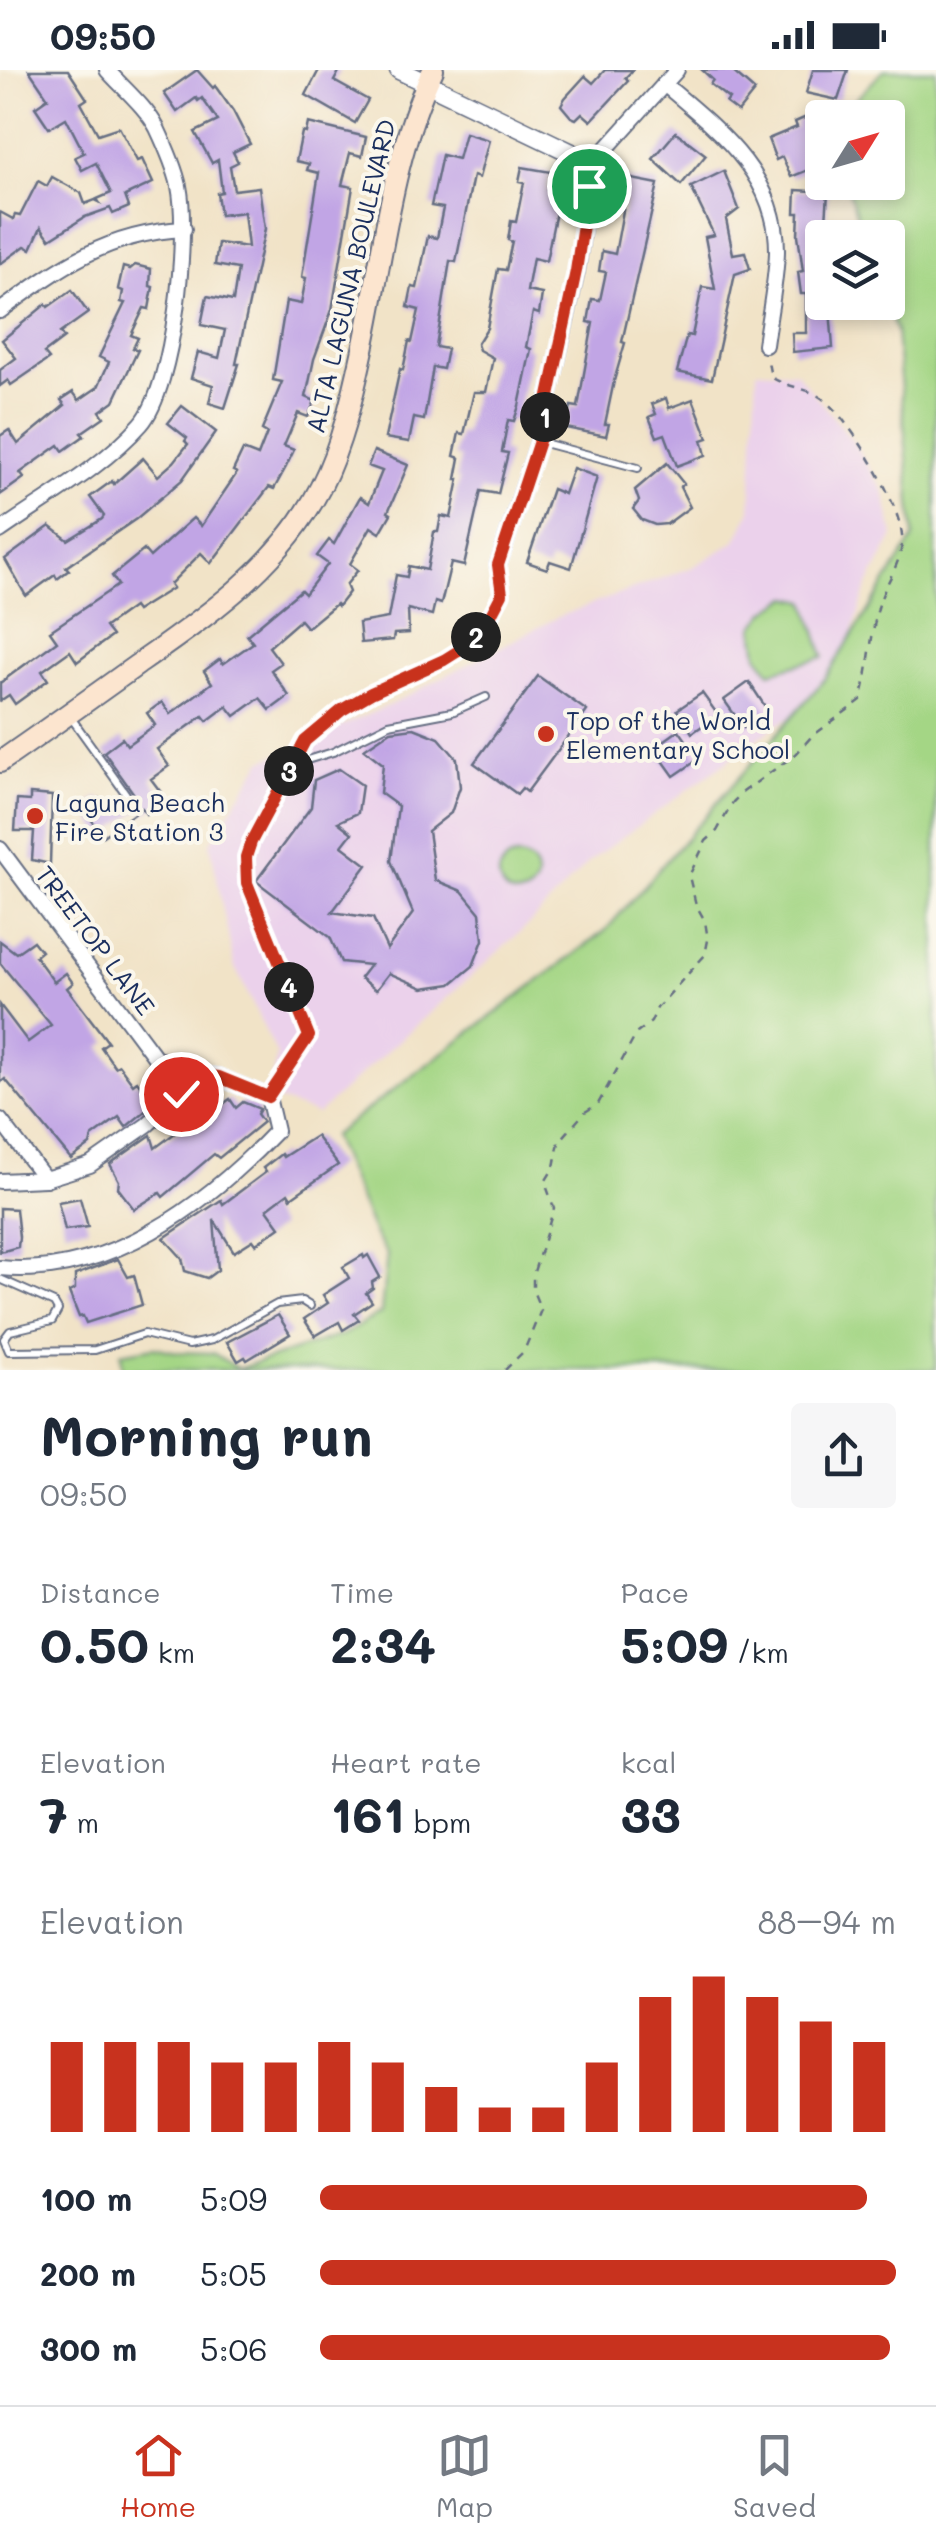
<!DOCTYPE html>
<html lang="en">
<head>
<meta charset="utf-8">
<style>
	:root { --surface:#fff; --page:#f6f6f7; --text:#1f2937; --muted:#747a83; --line:#e0e1e3; --accent:#c8321e }
	body { margin:0; font-family:Mali,sans-serif; background:var(--page); color:var(--text); height:100vh; display:flex; flex-direction:column; font-size:38px; white-space:nowrap }
	* { box-sizing:border-box; margin:0 }
	p { font-size:32px; color:var(--muted) }
	.icon { flex:none; width:55px; height:55px; fill:none; stroke:currentColor; stroke-width:2; stroke-linecap:round; stroke-linejoin:round }
	.map { position:relative; height:1300px; overflow:hidden }
	.drawer { display:flex; flex-direction:column; background:var(--surface); flex:1 }
	.drawer>* { flex:none }
	.needle { width:65px; rotate:53deg }
	.fabs { position:absolute; left:805px; top:30px; display:grid; gap:20px }
	.fabs a { display:grid; place-items:center; width:100px; height:100px; border-radius:10px; background:var(--surface); box-shadow:0 5px 15px #0003; font-size:50px }
	.pin { position:absolute; display:grid; place-items:center; width:85px; height:85px; color:#fff; margin:-42px; border:5px solid #fff; border-radius:50%; box-shadow:0 2px 10px #0007 }
	.km { position:absolute; width:50px; height:50px; margin:-25px; border-radius:50%; background:#222; color:#fff; font-size:28px; line-height:50px; text-align:center }
	.round { display:grid; place-items:center; flex:none; width:105px; height:105px; border-radius:10px; background:var(--page) }
	.summary { display:flex; align-items:center; justify-content:space-between; height:170px; padding:0 40px }
	h1 { font-size:55px; font-weight:800; line-height:75px }
	.stats { display:grid; grid-template-columns:repeat(3,1fr); gap:15px; height:170px; padding:10px 40px }
	.stats div { display:grid; align-content:center }
	.stats b { font-size:50px; font-weight:800 }
	.stats small { font-size:28px; font-weight:400 }
	.stats p { font-size:28px }
	.chart { height:280px; padding:20px 40px }
	.chart p { display:flex; justify-content:space-between }
	.chart svg { width:100%; height:180px; margin-top:10px; stroke:var(--accent); stroke-width:6 }
	ul { padding:0 40px; list-style:none; font-size:32px }
	li { display:grid; grid-template-columns:160px 120px 1fr; align-items:center; height:75px }
	li i { height:25px; border-radius:12px; background:var(--accent) }
	.status { display:flex; justify-content:space-between; align-items:center; height:70px; padding:0 50px; background:var(--surface); direction:ltr }
	.status svg { height:28px; fill:currentColor }
	.menu { display:flex; justify-content:space-around; align-items:center; height:140px; border-top:2px solid var(--line); background:var(--surface); font-size:28px; color:var(--muted) }
	.menu a { display:grid; justify-items:center; gap:5px }
	.menu .on { color:var(--accent) }
	.map>svg:first-child { display:block }
	.built { fill:#ebd1eb }
	.green { fill:#a4d685; stroke:#608272; stroke-width:2.5 }
	.building { fill:#c1a5e5 }
	.lines { fill:none; stroke-linecap:round; stroke-linejoin:round }
	.service-casing { stroke:#666e83; stroke-width:10 }
	.minor-casing { stroke:#666e83; stroke-width:18 }
	.tertiary-casing { stroke:#666e83; stroke-width:21 }
	.secondary-casing { stroke:#666e83; stroke-width:24 }
	.path { stroke:#666e83; stroke-width:2.5; stroke-dasharray:8 8; stroke-linecap:butt }
	.service { stroke:#fff; stroke-width:6 }
	.minor { stroke:#fff; stroke-width:14 }
	.tertiary { stroke:#fff; stroke-width:18 }
	.secondary { stroke:#fce5cf; stroke-width:20 }
	.route-casing { stroke:#fff; stroke-width:20 }
	.route { stroke:#c8321e; stroke-width:12 }
	.poi-dot { fill:#c8321e; stroke:#fbf7ec; stroke-width:4 }
	.labels { text-anchor:middle; dominant-baseline:central; stroke-width:8; stroke-linejoin:round; paint-order:stroke }
	.street-label { font-size:25px; fill:#1b2f5e; stroke:#fbf7ec }
	.poi-label { font-size:25px; fill:#1b2f5e; stroke:#fbf7ec; text-anchor:start }
</style>
</head>
<body>
<div class="status"><b>09:50</b><svg viewBox="0 0 49 12"><path d="M0 12V9h3v3zM5 12V6h3v6zM10 12V3h3v9zM15 12V0h3v12zM26 1h20v11H26zM47 4h2v5h-2z"/></svg></div>
<div class="map">
<svg width="936" height="1300" viewBox="0 0 936 1300">
	<rect width="100%" height="100%" fill="#fbf7ec"/>
	<filter id="ink" filterUnits="userSpaceOnUse"><feTurbulence type="fractalNoise" baseFrequency=".01" numOctaves="2"/><feDisplacementMap in="SourceGraphic" scale="20" xChannelSelector="R" yChannelSelector="G"/><feConvolveMatrix kernelMatrix="1 2 1 2 8 2 1 2 1" color-interpolation-filters="sRGB"/></filter>
	<filter id="wash" filterUnits="userSpaceOnUse"><feTurbulence type="fractalNoise" baseFrequency=".0048" numOctaves="4" result="noise"/><feDisplacementMap in="SourceGraphic" scale="40" xChannelSelector="R" yChannelSelector="G"/><feGaussianBlur stdDeviation="2.25" result="paint"/><feColorMatrix in="noise" values="0 0 0 0 0 0 0 0 0 0 0 0 0 0 0 0 0 1.4 0 .05"/><feComposite in="paint" operator="in"/></filter>
	<g filter="url(#wash)">
		<rect width="100%" height="100%" fill="#f1e3c7"/>
		<!-- built -->
		<path class="built" d="M757,300L796,302L851,369L884,421L894,466L867,517L849,574L819,633L778,654L591,790L528,855L317,1044L268,1027L277,985L234,895L210,773L262,691L392,634L560,546L693,497L735,472L751,440Z"/>
		<!-- green -->
		<g class="green">
			<path d="M884,0H936V1300H123L121,1283L154,1277L177,1282L213,1283L238,1299L344,1264L381,1243L387,1184L375,1166L332,1066L605,861L825,609L914,468L896,262L886,233L888,168L864,167L846,113L888,112V48L839,47Z"/>
			<path d="M789,527L806,531L824,587L770,602L758,585L754,557L767,541Z"/>
			<circle cx="518" cy="806" r="19"/>
		</g>
		<g id="blocks">
			<!-- building -->
			<g class="building">
				<path d="M29,0H68L87,29L81,33L98,64L119,57L137,91L142,89L153,113L125,126L129,137L113,144L110,138L85,147L50,169L41,157L31,179L25,176L0,194V142L13,149L15,145L20,146L38,111L47,116L52,107L81,123L85,134L95,130L99,132L97,129L111,123L96,93L82,100L75,87L84,83L66,48L49,58L35,37L48,28Z"/>
				<path d="M197,0L213,18L215,16L233,41L250,74L233,82L238,92L230,96L234,120L259,117L265,159L236,294H239L225,338L209,333L213,315L191,308L198,282L219,288L225,260L201,255L207,226L233,231L238,199L215,195L218,173L248,177L244,142L220,145L217,123L222,122L218,90L212,93L195,62L218,51L202,28L198,31L196,28L177,42L164,23Z"/>
				<path d="M319,0H340L334,11L368,30L355,53L306,25Z"/>
				<path d="M605,0H633L625,8L628,11L591,51L582,43L576,49L571,47L561,35L565,28L585,6L593,13Z"/>
				<path d="M702,0H731L755,21L738,42L726,33L729,29L710,14L713,10Z"/>
				<path d="M813,0H848L838,30L806,23Z"/>
				<path d="M811,45L822,78V87L816,90L818,96L791,107L782,87L776,90L768,69L797,57L795,52Z"/>
				<path d="M308,53L366,67L362,86L350,83L342,115L353,117L332,240L314,289L306,327L315,331L308,347L298,343L284,376L294,380L286,397L274,419L269,417L211,493L201,483L170,514L173,518L136,541L133,537L105,557L112,566L93,580L77,592L70,581L42,601L48,610L15,634L9,625L0,631V613L57,571L50,561L118,515L112,506L144,480L150,487L193,448L201,456L237,403L233,401L243,380L258,386L267,363L262,360L282,312L273,310L286,231L301,234L306,208L302,207L319,103L307,100L309,94L296,91L302,62L306,63Z"/>
				<path d="M676,62L706,85L681,115L653,89Z"/>
				<path d="M465,63L489,70L479,108L473,106L456,192L450,191L436,277L447,279L443,299L433,297L424,350L414,348L409,372L385,368L400,299L403,300L409,271L412,272L419,240L408,237L412,217L417,218L428,166L437,168L443,138L431,136L442,85L458,89Z"/>
				<path d="M522,97L551,102L547,120L560,122L546,191L533,188L527,221L542,224L539,244L533,242L526,277L531,279L519,336L514,351L508,350L502,382L508,383L498,424L481,421L464,496L451,493L441,534L435,532L432,545L408,539L409,563L394,564L393,570L361,573L359,553L388,548L396,505L407,507L409,496L427,500L434,462H438L441,446L451,448L459,409H456L460,388L454,386L459,363L464,364L474,322H486L493,288L479,280L477,274L487,258L498,199L506,200L512,171L508,170L511,151L516,152L524,112L519,111Z"/>
				<path d="M724,101L739,139L726,149L733,184L745,182L750,199L735,204L712,309L677,302L687,265L692,266L702,217L715,219L705,167L714,165L691,117Z"/>
				<path d="M622,107L658,114L622,272L625,273L614,311L605,354H609L606,366L566,358L571,336L578,337L593,253L588,252L592,229L600,230L606,202L599,201L602,181L615,184L625,130L617,128Z"/>
				<path d="M796,120L828,122L826,152H832L831,168H822V239H830L833,278L793,282L792,263H806V224H801L798,202L803,201L798,165L799,143H795Z"/>
				<path d="M135,195L151,199L150,216L153,217L149,239L144,238L131,265L138,268L133,278L138,280L114,331L100,341L104,347L81,363L84,366L63,381L59,375L20,403L24,408L0,425V366L9,360L18,374L65,335L61,330L73,322L79,330L98,317L109,292L99,287L125,233L121,232L123,221L118,219L123,197L130,199Z"/>
				<path d="M72,220L88,243L60,263L64,268L44,283L49,289L11,315L8,310L0,316V300L16,288L2,270L46,234L48,237Z"/>
				<path d="M666,328L669,338L693,329L708,368L702,370L706,385L677,396L665,364L657,367L649,347L656,344L652,334Z"/>
				<path d="M182,336L216,362L182,410L136,449L66,497L69,500L57,509L55,505L26,526L5,489L50,456L68,470L102,449L104,446L90,427L112,411L114,414L143,388L158,406L174,392L188,374L185,371L187,368L168,353Z"/>
				<path d="M374,381L408,395L388,442L391,444L380,463L371,457L350,494L358,500L346,515L349,522L338,536L336,534L307,558L300,550L269,577L281,593L271,600L289,626L270,640L260,628L235,646L227,636L207,651L203,646L157,679L169,696L151,709L166,729L146,744L142,738L103,766L84,739L99,728L112,740L134,724L104,682L122,668L127,675L155,655L147,643L162,632L170,644L212,613L204,601L220,589L223,594L253,573L247,565L301,520L305,524L328,494L317,486L329,470L334,474L360,427L369,433L382,401L368,396Z"/>
				<path d="M667,393L684,414L680,417L690,437L667,454L655,455L642,450L633,439L639,431L635,420Z"/>
				<path d="M573,398L597,407L571,498L550,491L547,499L527,492L552,419L564,424Z"/>
				<path d="M538,606L587,641L527,722L522,718L517,724L474,693Z"/>
				<path d="M749,612L768,641L744,658L724,630Z"/>
				<path d="M702,623L718,645L692,663L677,640Z"/>
				<path d="M414,658L439,668L457,689L460,717L451,743L428,761L435,810L462,821L480,843L483,870L473,896L451,914L423,918L389,903L376,920L360,908L370,895L341,892L330,867L256,811L311,737L314,710L339,699L362,715L358,743L338,752L352,763L342,776L367,795L332,842L373,848L387,879L413,843L391,791L398,736L380,723L383,694L364,679L391,661Z"/>
				<path d="M679,660L699,689L674,706L654,678Z"/>
				<path d="M30,724L52,726L50,794L32,790L34,761H15L17,730L30,731Z"/>
				<path d="M0,871L16,883L33,871L41,881L35,886L54,912L66,903L73,913L67,918L108,972L101,977L115,997L119,995L133,1014L137,1011L154,1034L126,1057L119,1047L92,1067L90,1075L71,1089L5,1009L0,1013V935L28,972L51,955L0,893Z"/>
				<path d="M230,1029L236,1038L243,1032L260,1039L257,1044L263,1052L219,1088L214,1084L163,1127L160,1123L134,1139L118,1118L119,1111L110,1094L151,1065L155,1078L190,1052L185,1045L204,1031L212,1042Z"/>
				<path d="M316,1066L338,1095L291,1128L288,1123L267,1139L280,1157L256,1174L253,1170L234,1182L214,1150L218,1200L207,1208L185,1201L182,1188L164,1168L221,1130L223,1134L266,1102L263,1098L281,1084L283,1087Z"/>
				<path d="M80,1128L88,1157L65,1160L58,1132Z"/>
				<path d="M0,1138L16,1139L19,1167L18,1177L0,1182Z"/>
				<path d="M363,1185L364,1188L368,1185L380,1207L372,1212L373,1218L366,1223L372,1232L354,1244L359,1250L343,1260L339,1252L315,1266L304,1249L328,1233L323,1225L349,1208L343,1197Z"/>
				<path d="M118,1189L128,1207L134,1205L142,1235L86,1253L83,1246L79,1247L69,1222L75,1219V1205Z"/>
				<path d="M278,1245L290,1264L247,1290L245,1287L238,1291L227,1272Z"/>
			</g>
		</g>
	</g>
	<g filter="url(#ink)">
		<use href="#blocks" fill-opacity="0" stroke="#666e83" stroke-width="2.5"/>
		<g class="lines">
			<defs>
				<g id="service">
					<path d="M540,372L638,398"/>
					<path d="M72,649L126,724"/>
					<path d="M294,694L333,682L389,654L452,642L486,627"/>
					<path d="M269,1026L309,966L247,813L246,787L251,772L305,671C324,651 348,634 374,622C431,593 507,578 499,498"/>
					<path d="M0,1209L54,1233L58,1240L52,1251L10,1261L4,1269L9,1281L95,1280L144,1264L189,1275L212,1270L277,1234L302,1231L310,1236"/>
				</g>
				<g id="minor">
					<path d="M664,14C717,59 778,105 777,182C776,213 769,245 765,275"/>
					<path d="M0,241C60,197 107,163 184,159"/>
					<path d="M0,461C47,428 103,397 141,354C174,317 189,164 179,116C175,98 165,75 157,58C146,37 123,18 107,0"/>
					<path d="M498,495L540,367L577,201L589,116L606,79L677,0"/>
					<path d="M0,779L155,987L184,1003L219,1007L268,1027L276,1061C205,1136 108,1208 0,1198"/>
					<path d="M0,1050L45,1109"/>
					<path d="M0,1111L45,1109L90,1095L147,1055L181,1024L184,1003"/>
				</g>
				<path id="tertiary" d="M399,0L576,85L596,98"/>
				<path id="secondary" d="M0,692C46,660 91,628 137,595C204,548 271,502 313,431C336,392 348,346 358,302C382,201 388,94 433,0"/>
			</defs>
			<!-- service casing -->
			<use href="#service" class="service-casing"/>
			<!-- minor casing -->
			<use href="#minor" class="minor-casing"/>
			<!-- tertiary casing -->
			<use href="#tertiary" class="tertiary-casing"/>
			<!-- secondary casing -->
			<use href="#secondary" class="secondary-casing"/>
			<!-- path -->
			<path class="path" d="M505,1300L524,1281L541,1240L533,1221V1205L554,1138L545,1112L554,1097L559,1072L585,1042L598,1034L637,963L651,952L657,938L705,885L708,870L705,851L696,835L689,806L706,771L717,761L733,732L743,722L796,684L811,667L861,630C870,598 870,563 880,531C887,510 904,489 902,466C899,431 849,346 820,327C805,317 788,318 771,307L768,292"/>
			<!-- service -->
			<use href="#service" class="service"/>
			<!-- minor -->
			<use href="#minor" class="minor"/>
			<!-- tertiary -->
			<use href="#tertiary" class="tertiary"/>
			<!-- secondary -->
			<use href="#secondary" class="secondary"/>
		</g>
	</g>
	<g class="lines" filter="url(#ink)">
		<defs>
			<path id="route" d="M181,1024L184,1003L219,1007L268,1027L309,966L247,813L246,787L251,772L305,671L342,640L371,623L444,590L468,575L484,558L502,524L498,495L540,368L576,201L589,116"/>
		</defs>
		<!-- route casing -->
		<use href="#route" class="route-casing"/>
		<!-- route -->
		<use href="#route" class="route"/>
	</g>
	<!-- markers -->
	<g class="poi-dot">
		<circle cx="546" cy="664" r="10"/>
		<circle cx="35" cy="746" r="10"/>
	</g>
	<g class="labels">
		<!-- street labels -->
		<g class="street-label">
			<text transform="translate(350 206) rotate(-77)">ALTA LAGUNA BOULEVARD</text>
			<text transform="translate(96 870) rotate(53)">TREETOP LANE</text>
		</g>
		<!-- poi labels -->
		<g class="poi-label">
			<text x="566" y="650">Top of the World<tspan x="566" dy="29">Elementary School</tspan></text>
			<text x="55" y="732">Laguna Beach<tspan x="55" dy="29">Fire Station 3</tspan></text>
		</g>
	</g>
</svg>
<div class="fabs">
<a><svg class="needle" viewBox="-14 -14 28 28"><path d="M0-13l5 13h-10z" fill="#e53935"/><path d="M0 13l5-13h-10z" fill="#747a83"/></svg></a>
<a><svg class="icon" aria-label="layers" viewBox="0 0 24 24"><path d="M12 4l9 5-9 5-9-5zM3 14l9 5 9-5"/></svg></a>
</div>
<div class="pin" style="left:589px;top:116px;background:#1e9e55"><svg class="icon" aria-label="arrive" viewBox="0 0 24 24"><path d="M6 21V4h12l-3 4 3 4H6"/></svg></div>
<div class="pin" style="left:181px;top:1024px;background:#d93025"><svg class="icon" aria-label="check" viewBox="0 0 24 24"><path d="M5 12l5 5 9-10"/></svg></div>
<b class="km" style="left:545px;top:347px">1</b>
<b class="km" style="left:476px;top:567px">2</b>
<b class="km" style="left:289px;top:701px">3</b>
<b class="km" style="left:289px;top:917px">4</b>
</div>
<section class="drawer">
<div class="summary"><div><h1>Morning run</h1><p>09:50</p></div><a class="round"><svg class="icon" aria-label="share" viewBox="0 0 24 24"><path d="M12 15V3M7 8l5-5 5 5M5 13v7h14v-7"/></svg></a></div>
<div class="stats">
<div><p>Distance</p><b>0.50<small> km</small></b></div>
<div><p>Time</p><b>2:34</b></div>
<div><p>Pace</p><b>5:09<small> /km</small></b></div>
</div>
<div class="stats">
<div><p>Elevation</p><b>7<small> m</small></b></div>
<div><p>Heart rate</p><b>161<small> bpm</small></b></div>
<div><p>kcal</p><b>33</b></div>
</div>
<div class="chart"><p><span>Elevation</span>88–94 m</p>
<svg viewBox="0 0 160 44" preserveAspectRatio="none"><path d="M5 44V22M15 44V22M25 44V22M35 44V27M45 44V27M55 44V22M65 44V27M75 44V33M85 44V38M95 44V38M105 44V27M115 44V11M125 44V6M135 44V11M145 44V17M155 44V22"/></svg>
</div>
<ul>
<li><b>100 m</b>5:09<i style="width:95%"></i></li>
<li><b>200 m</b>5:05<i style="width:100%"></i></li>
<li><b>300 m</b>5:06<i style="width:99%"></i></li>
</ul>
</section>
<nav class="menu">
<a class="on"><svg class="icon" aria-label="home" viewBox="0 0 24 24"><path d="M3 11l9-7 9 7M6 9v11h12V9"/></svg>Home</a>
<a><svg class="icon" aria-label="map" viewBox="0 0 24 24"><path d="M3 6l6-2 6 2 6-2v14l-6 2-6-2-6 2zM9 4v14M15 6v14"/></svg>Map</a>
<a><svg class="icon" aria-label="saved" viewBox="0 0 24 24"><path d="M7 4h10v16l-5-4-5 4z"/></svg>Saved</a>
</nav>
</body>
</html>
